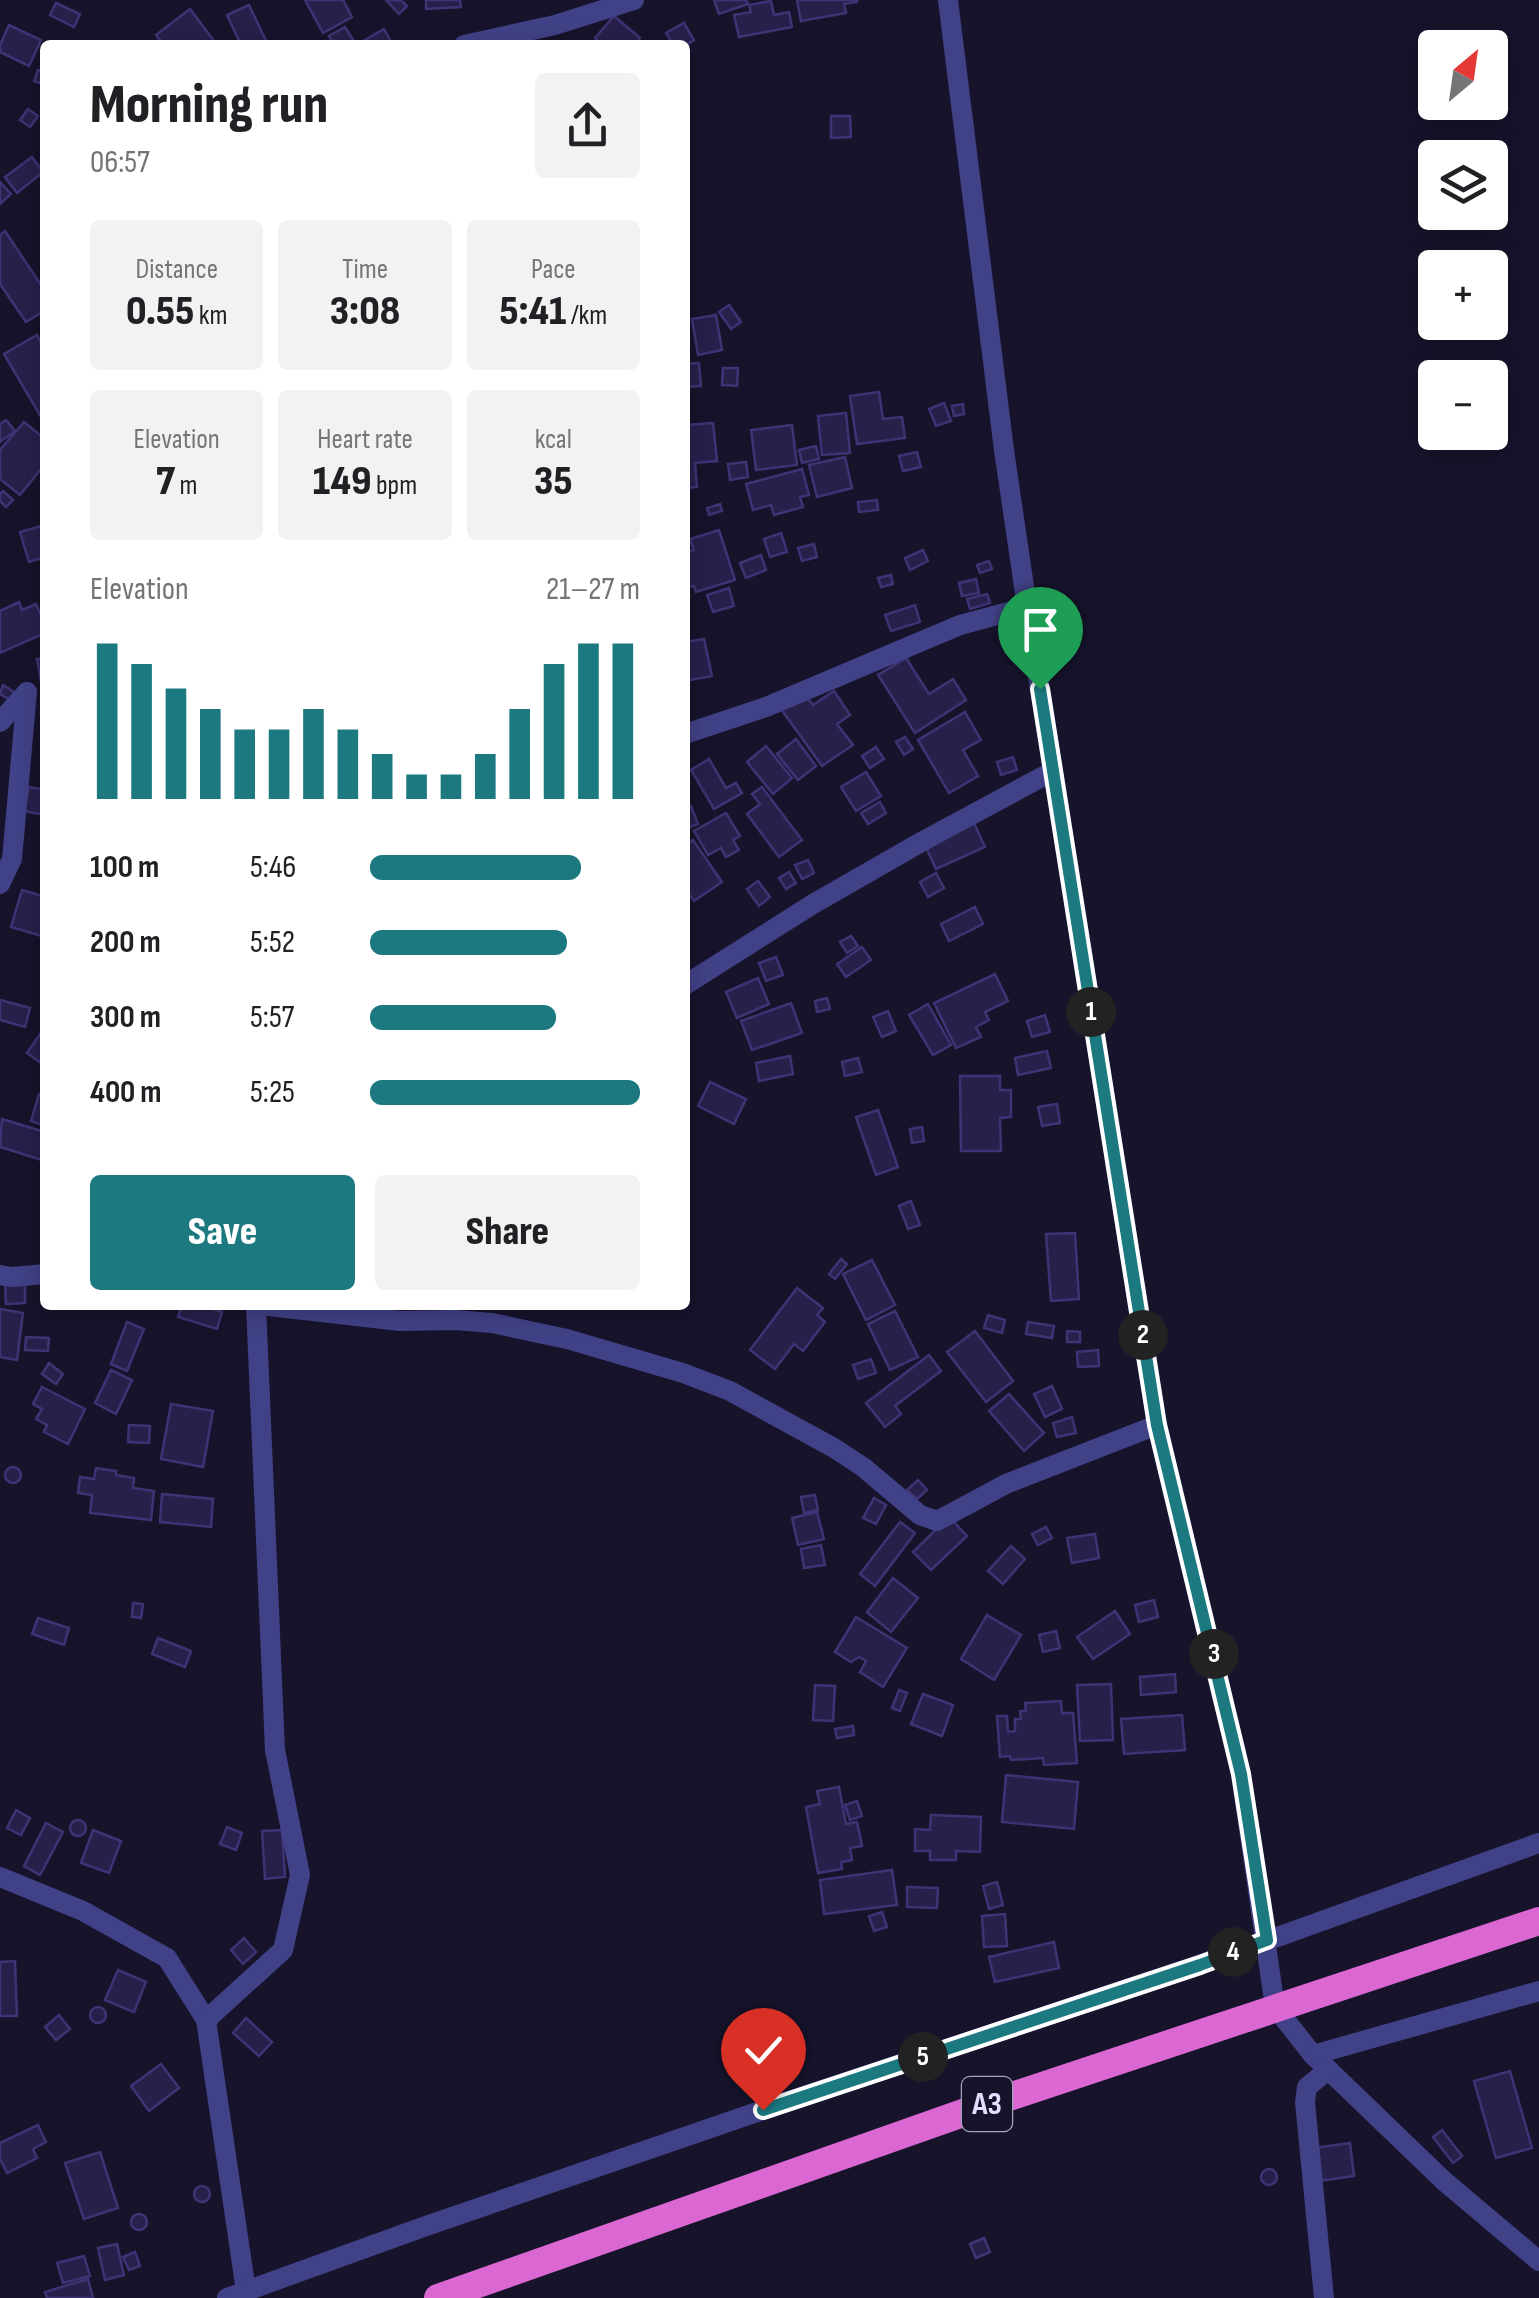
<!DOCTYPE html>
<html lang="en">
<head>
<meta charset="utf-8">
<style>
	:root { --surface:#fff; --page:#f2f2f2; --text:#202124; --muted:#757577; --accent:#1c7980 }
	body { margin:0; font-family:"Sofia Sans Condensed",sans-serif; background:var(--page); color:var(--text); height:100vh; display:flex; flex-direction:column; font-size:38px; white-space:nowrap }
	* { box-sizing:border-box; margin:0 }
	p { font-size:32px; color:var(--muted) }
	.icon { flex:none; width:55px; height:55px; fill:none; stroke:currentColor; stroke-width:2; stroke-linecap:round; stroke-linejoin:round }
	.map { position:relative; flex:1; overflow:hidden }
	.drawer { position:absolute; left:40px; top:40px; width:650px; height:1270px; display:flex; flex-direction:column; background:var(--surface); border-radius:10px; box-shadow:0 5px 25px #0003 }
	.drawer>* { flex:none }
	.needle { width:65px; rotate:29deg }
	.buttons { position:absolute; left:1418px; top:30px; display:grid; gap:20px }
	.buttons a { display:grid; place-items:center; width:90px; height:90px; border-radius:10px; background:var(--surface); box-shadow:0 5px 25px #0003; font-size:50px }
	.pin { position:absolute; display:grid; place-items:center; width:85px; height:85px; color:#fff; margin:-102px -42px; border-radius:50% 50% 50% 0; rotate:-45deg; box-shadow:0 0 10px #0007 }
	.pin .icon { rotate:45deg }
	.km { position:absolute; width:50px; height:50px; margin:-25px; border-radius:50%; background:#222; color:#fff; font-size:28px; line-height:50px; text-align:center }
	.round { display:grid; place-items:center; flex:none; width:105px; height:105px; border-radius:10px; background:var(--page) }
	.head { display:flex; align-items:center; justify-content:space-between; height:170px; padding:0 50px }
	h1 { font-size:55px; font-weight:800; line-height:75px }
	.stats { display:grid; grid-template-columns:repeat(3,1fr); gap:15px; height:170px; padding:10px 50px }
	.stats div { display:grid; align-content:center; border-radius:10px; background:var(--page); text-align:center }
	.stats b { font-size:42px; font-weight:800 }
	.stats small { font-size:28px; font-weight:400 }
	.stats p { font-size:28px }
	.chart { height:280px; padding:20px 50px }
	.chart p { display:flex; justify-content:space-between }
	.chart svg { width:100%; height:180px; margin-top:10px; stroke:var(--accent); stroke-width:6 }
	.action { display:flex; gap:20px; margin-top:auto; padding:20px 50px }
	.action a { flex:1; height:115px; border-radius:10px; background:var(--accent); color:#fff; font-size:40px; font-weight:800; line-height:115px; text-align:center }
	.action a+a { background:var(--page); color:var(--text) }
	ul { padding:0 50px; list-style:none; font-size:32px }
	li { display:grid; grid-template-columns:160px 120px 1fr; align-items:center; height:75px }
	li i { height:25px; border-radius:12px; background:var(--accent) }
	.map>svg:first-child { display:block }
	.building { fill:#27204b; stroke:#3e3475; stroke-width:2.5 }
	.lines { fill:none; stroke-linecap:round; stroke-linejoin:round }
	.minor { stroke:#414187; stroke-width:20 }
	.trunk { stroke:#da67d2; stroke-width:28 }
	.route-casing { stroke:#fff; stroke-width:20 }
	.route { stroke:#1c7980; stroke-width:12 }
	.labels { text-anchor:middle; dominant-baseline:central; stroke-width:8; stroke-linejoin:round; paint-order:stroke }
	.shield { fill:#16132b; stroke:#a4a2be; stroke-width:2.5 }
	.shield-label { font-size:32px; font-weight:bold; fill:#e1dffd }
</style>
</head>
<body>
<div class="map">
<svg width="1539" height="2298" viewBox="0 0 1539 2298">
	<rect width="100%" height="100%" fill="#16132b"/>
	<!-- building -->
	<g class="building">
		<path d="M305,0H343L352,17L323,33Z"/>
		<path d="M386,0H401L407,6L399,14Z"/>
		<path d="M426,0H460L461,7L426,9Z"/>
		<path d="M714,0H746L748,4L719,14Z"/>
		<path d="M797,0H857V2L844,4L846,13L801,21Z"/>
		<path d="M771,1L774,15L789,12L792,27L739,37L734,15L751,12L749,5Z"/>
		<path d="M56,3L80,14L74,27L50,15Z"/>
		<path d="M249,5L268,45H241L227,15Z"/>
		<path d="M190,9L214,41L210,45H163L156,35Z"/>
		<path d="M614,16L640,38L634,45H603L595,38Z"/>
		<path d="M684,23L694,40L685,46L673,45L666,33Z"/>
		<path d="M9,25L41,40L29,66L0,52V45Z"/>
		<path d="M345,27L355,43L334,45L329,36Z"/>
		<path d="M384,29L393,45H368L365,40Z"/>
		<path d="M38,70L45,72V85L34,81Z"/>
		<path d="M28,109L38,116L30,127L20,120Z"/>
		<path d="M831,116H850L851,137L831,138Z"/>
		<path d="M32,157L43,172L17,193L5,177Z"/>
		<path d="M0,182L11,194L0,204Z"/>
		<path d="M5,231L45,291V310L26,322L0,284V235Z"/>
		<path d="M729,305L741,322L731,329L719,312Z"/>
		<path d="M716,315L722,350L698,355L692,319Z"/>
		<path d="M37,335L45,350V415L41,417L4,354Z"/>
		<path d="M699,363L701,386L685,387V364Z"/>
		<path d="M723,368H738L737,386L722,385Z"/>
		<path d="M879,392L883,419L902,417L905,438L857,444L850,396Z"/>
		<path d="M944,403L951,421L936,426L929,409Z"/>
		<path d="M963,404L964,414L954,416L952,406Z"/>
		<path d="M846,413L850,453L822,455L818,416Z"/>
		<path d="M6,420L15,431L0,442V424Z"/>
		<path d="M24,422L45,439V464L20,495L0,479V450Z"/>
		<path d="M713,423L717,461L695,463L697,487L685,488V425Z"/>
		<path d="M792,425L797,465L756,470L751,430Z"/>
		<path d="M816,446L819,459L802,463L799,450Z"/>
		<path d="M917,452L921,467L903,471L899,456Z"/>
		<path d="M845,457L852,488L817,497L809,465Z"/>
		<path d="M746,462L748,477L730,480L728,464Z"/>
		<path d="M802,469L809,495L800,497L803,507L774,515L771,505L753,510L746,484Z"/>
		<path d="M3,491L13,500L6,507L0,501V494Z"/>
		<path d="M877,500L878,510L859,512L858,502Z"/>
		<path d="M720,504L722,511L709,515L707,508Z"/>
		<path d="M45,525V557L29,562L20,532Z"/>
		<path d="M719,530L735,580L696,592L694,586L685,588V565L687,564L685,552L694,550L690,539Z"/>
		<path d="M781,533L787,552L770,557L764,539Z"/>
		<path d="M814,544L817,557L802,561L798,548Z"/>
		<path d="M923,550L928,561L910,570L905,558Z"/>
		<path d="M761,555L766,570L746,578L740,563Z"/>
		<path d="M989,561L992,569L980,573L977,565Z"/>
		<path d="M891,575L893,584L881,587L878,578Z"/>
		<path d="M976,579L979,593L962,596L959,583Z"/>
		<path d="M729,588L734,606L713,612L707,595Z"/>
		<path d="M987,594L990,603L970,609L967,599Z"/>
		<path d="M19,602L22,610L36,604L45,624V633L0,653V611Z"/>
		<path d="M915,605L920,622L891,631L885,615Z"/>
		<path d="M704,639L712,676L685,681V642Z"/>
		<path d="M45,658V687H42L37,659Z"/>
		<path d="M906,658L929,694L953,679L966,700L915,733L878,675Z"/>
		<path d="M3,685L16,693L11,700L0,694Z"/>
		<path d="M834,691L850,715L837,724L853,745L822,766L781,709L804,693L813,705Z"/>
		<path d="M965,712L981,740L963,750L978,776L949,793L918,740Z"/>
		<path d="M905,737L913,749L904,755L896,742Z"/>
		<path d="M796,739L816,766L798,780L777,754Z"/>
		<path d="M766,746L792,778L773,794L747,762Z"/>
		<path d="M876,747L884,759L870,768L862,756Z"/>
		<path d="M1013,757L1017,770L1001,775L997,762Z"/>
		<path d="M709,759L726,788L736,783L742,793L714,809L691,770Z"/>
		<path d="M866,772L881,796L856,811L841,787Z"/>
		<path d="M29,787L45,790V815L24,811Z"/>
		<path d="M762,787L802,840L779,857L747,814L760,804L752,794Z"/>
		<path d="M880,802L886,813L868,824L861,813Z"/>
		<path d="M691,806L698,824L685,829V808Z"/>
		<path d="M726,813L740,836L733,840L739,850L726,857L721,848L708,855L694,831Z"/>
		<path d="M974,823L985,847L936,869L925,845Z"/>
		<path d="M693,840L722,882L694,901L685,888V846Z"/>
		<path d="M808,860L814,873L802,879L795,865Z"/>
		<path d="M789,872L796,883L786,889L779,878Z"/>
		<path d="M936,873L944,888L928,897L920,882Z"/>
		<path d="M758,881L770,897L759,906L747,889Z"/>
		<path d="M22,890L45,897V937L11,927Z"/>
		<path d="M975,907L983,924L949,941L941,924Z"/>
		<path d="M851,936L858,946L847,953L840,942Z"/>
		<path d="M862,947L871,960L846,977L837,964Z"/>
		<path d="M776,957L783,975L766,981L759,963Z"/>
		<path d="M995,974L1008,1001L985,1012L989,1020L976,1027L981,1037L956,1048L934,1003Z"/>
		<path d="M758,978L769,1004L737,1018L726,992Z"/>
		<path d="M827,998L830,1009L817,1012L815,1001Z"/>
		<path d="M0,1000L30,1008L25,1027L0,1020Z"/>
		<path d="M791,1003L802,1033L752,1050L741,1021Z"/>
		<path d="M928,1004L951,1045L933,1055L909,1015Z"/>
		<path d="M888,1011L896,1031L882,1037L873,1017Z"/>
		<path d="M1045,1015L1050,1032L1032,1037L1027,1021Z"/>
		<path d="M45,1027V1057L41,1063L27,1053Z"/>
		<path d="M1047,1051L1051,1068L1018,1075L1015,1058Z"/>
		<path d="M790,1056L793,1074L759,1081L756,1063Z"/>
		<path d="M858,1058L862,1072L845,1076L842,1062Z"/>
		<path d="M960,1076H1000V1090H1011V1117L1000,1118L1001,1151H961Z"/>
		<path d="M710,1082L746,1099L734,1124L698,1106Z"/>
		<path d="M39,1094L45,1096V1126L31,1121Z"/>
		<path d="M1057,1104L1060,1123L1042,1126L1038,1107Z"/>
		<path d="M878,1110L898,1167L876,1175L856,1117Z"/>
		<path d="M2,1119L45,1132V1161L0,1147Z"/>
		<path d="M922,1127L924,1141L912,1143L910,1129Z"/>
		<path d="M911,1201L920,1225L908,1229L899,1206Z"/>
		<path d="M1075,1233L1079,1299L1051,1301L1046,1234Z"/>
		<path d="M841,1259L847,1264L835,1279L829,1274Z"/>
		<path d="M872,1260L895,1305L866,1320L843,1274Z"/>
		<path d="M25,1283V1303L6,1304L5,1284Z"/>
		<path d="M797,1288L823,1308L817,1315L825,1322L803,1351L794,1344L775,1369L750,1350Z"/>
		<path d="M182,1305H200L222,1312L217,1329L178,1317Z"/>
		<path d="M0,1309L23,1313L17,1360L0,1357Z"/>
		<path d="M895,1311L918,1357L890,1370L868,1324Z"/>
		<path d="M988,1315L1005,1320L1002,1333L984,1328Z"/>
		<path d="M127,1322L144,1329L127,1371L111,1364Z"/>
		<path d="M1028,1322L1054,1326L1052,1338L1026,1334Z"/>
		<path d="M975,1331L1013,1381L986,1402L947,1352Z"/>
		<path d="M1067,1331L1080,1332V1342H1067Z"/>
		<path d="M26,1337L49,1338L48,1351L25,1350Z"/>
		<path d="M1098,1350L1099,1366L1078,1367L1077,1352Z"/>
		<path d="M929,1355L941,1371L895,1406L901,1414L885,1427L866,1403Z"/>
		<path d="M871,1359L876,1373L858,1379L853,1365Z"/>
		<path d="M49,1363L63,1374L56,1384L42,1374Z"/>
		<path d="M111,1370L132,1380L116,1414L95,1403Z"/>
		<path d="M1052,1386L1062,1409L1045,1417L1034,1394Z"/>
		<path d="M42,1387L85,1409L68,1444L44,1432L47,1425L36,1419L42,1409L33,1404Z"/>
		<path d="M1009,1394L1044,1433L1024,1451L989,1411Z"/>
		<path d="M171,1404L213,1411L203,1467L161,1459Z"/>
		<path d="M1072,1417L1076,1433L1057,1437L1053,1423Z"/>
		<path d="M129,1425L150,1426L149,1443L128,1442Z"/>
		<circle cx="13" cy="1475" r="8"/>
		<path d="M96,1468L116,1471V1475L134,1478L133,1488L154,1491L151,1520L90,1513L92,1495L78,1493L80,1477L94,1479Z"/>
		<path d="M918,1480L927,1490L917,1499L907,1490Z"/>
		<path d="M162,1494L213,1499L211,1527L160,1522Z"/>
		<path d="M815,1495L818,1510L804,1513L801,1497Z"/>
		<path d="M874,1498L886,1505L876,1524L863,1518Z"/>
		<path d="M817,1512L824,1539L798,1545L792,1518Z"/>
		<path d="M949,1517L967,1536L931,1570L913,1552Z"/>
		<path d="M900,1522L915,1533L875,1586L860,1574Z"/>
		<path d="M1046,1527L1052,1538L1038,1545L1032,1534Z"/>
		<path d="M1095,1534L1099,1558L1072,1563L1067,1538Z"/>
		<path d="M821,1545L825,1565L804,1568L801,1549Z"/>
		<path d="M1011,1546L1025,1559L1003,1584L988,1571Z"/>
		<path d="M893,1578L918,1598L891,1632L867,1612Z"/>
		<path d="M1154,1600L1158,1617L1139,1622L1135,1605Z"/>
		<path d="M133,1603L143,1604L141,1618L132,1617Z"/>
		<path d="M1115,1611L1130,1634L1093,1659L1077,1637Z"/>
		<path d="M987,1615L1021,1635L994,1680L961,1659Z"/>
		<path d="M856,1617L907,1648L883,1687L860,1672L866,1661L859,1657L851,1662L835,1652Z"/>
		<path d="M38,1618L69,1628L64,1645L32,1634Z"/>
		<path d="M1056,1631L1060,1648L1043,1652L1039,1635Z"/>
		<path d="M158,1638L191,1651L185,1667L152,1654Z"/>
		<path d="M1175,1674L1176,1692L1141,1695L1140,1677Z"/>
		<path d="M1111,1684L1113,1740L1080,1741L1077,1685Z"/>
		<path d="M815,1685L835,1686L833,1721L813,1720Z"/>
		<path d="M899,1690L907,1693L900,1711L892,1708Z"/>
		<path d="M923,1694L953,1705L942,1736L911,1724Z"/>
		<path d="M1061,1701L1062,1713H1073L1077,1763L1044,1765L1043,1758L1011,1760L1010,1756L1000,1757L997,1716H1007L1008,1732L1015,1731V1719H1021L1020,1711H1026L1025,1703Z"/>
		<path d="M1182,1715L1185,1750L1124,1754L1121,1719Z"/>
		<path d="M853,1726L854,1735L837,1738L835,1729Z"/>
		<path d="M1006,1775L1078,1782L1074,1829L1002,1822Z"/>
		<path d="M839,1787L846,1824L857,1822L862,1846L850,1848L852,1860L841,1862L842,1869L818,1873L806,1807L820,1804L817,1791Z"/>
		<path d="M857,1801L862,1816L850,1820L845,1805Z"/>
		<path d="M16,1810L30,1818L21,1835L7,1828Z"/>
		<path d="M931,1815L981,1817L980,1852L956,1851V1860H930V1851H915V1829L930,1830Z"/>
		<circle cx="78" cy="1828" r="8"/>
		<path d="M46,1823L63,1832L40,1875L24,1866Z"/>
		<path d="M227,1827L242,1833L236,1850L220,1844Z"/>
		<path d="M93,1830L121,1841L109,1873L81,1863Z"/>
		<path d="M282,1830L285,1877L265,1879L262,1831Z"/>
		<path d="M892,1870L897,1905L824,1914L820,1880Z"/>
		<path d="M997,1882L1003,1905L989,1909L983,1886Z"/>
		<path d="M907,1887L938,1888L937,1908L907,1907Z"/>
		<path d="M882,1912L887,1927L874,1931L869,1916Z"/>
		<path d="M1005,1914L1007,1946L984,1947L982,1916Z"/>
		<path d="M244,1938L256,1952L243,1964L231,1950Z"/>
		<path d="M1054,1942L1059,1968L995,1982L989,1957Z"/>
		<path d="M15,1961L17,2016H0V1962Z"/>
		<path d="M118,1970L146,1982L134,2012L105,2000Z"/>
		<circle cx="98" cy="2015" r="8"/>
		<path d="M59,2015L70,2029L56,2040L45,2027Z"/>
		<path d="M246,2018L272,2042L259,2056L233,2033Z"/>
		<path d="M161,2064L179,2088L149,2111L131,2086Z"/>
		<path d="M1510,2071L1532,2148L1496,2158L1474,2081Z"/>
		<path d="M38,2125L46,2142L33,2149L37,2158L7,2173L0,2159V2143Z"/>
		<path d="M1442,2130L1462,2156L1453,2163L1433,2137Z"/>
		<path d="M1350,2143L1354,2176L1319,2181L1314,2148Z"/>
		<path d="M100,2152L118,2208L84,2219L65,2163Z"/>
		<circle cx="1269" cy="2177" r="8"/>
		<circle cx="202" cy="2194" r="8"/>
		<circle cx="139" cy="2222" r="8"/>
		<path d="M984,2238L990,2252L976,2258L970,2244Z"/>
		<path d="M117,2244L124,2275L105,2280L98,2248Z"/>
		<path d="M135,2252L140,2266L129,2270L123,2257Z"/>
		<path d="M84,2256L90,2276L63,2283L57,2263Z"/>
		<path d="M88,2279L93,2298H47L45,2292Z"/>
	</g>
	<g class="lines">
		<!-- minor -->
		<g class="minor">
			<path d="M948,0L1004,450L1027,607L1157,1425L1241,1774L1275,2007L1313,2055L1444,2181L1539,2261"/>
			<path d="M464,45L555,25L634,0"/>
			<path d="M0,722L27,692"/>
			<path d="M685,734L766,707L960,625L1027,607"/>
			<path d="M0,884L12,859L27,692"/>
			<path d="M685,985L813,904L923,841L1053,771"/>
			<path d="M0,1275L12,1277L45,1274"/>
			<path d="M260,1305L400,1321L455,1320L492,1323L567,1339L683,1373L730,1391L834,1448L863,1467L920,1515L937,1521L1006,1484L1157,1425"/>
			<path d="M0,1877L83,1911L167,1958L206,2020"/>
			<path d="M1313,2055L1539,1991"/>
			<path d="M246,2291L206,2020L283,1950L300,1875L275,1750L256,1305"/>
			<path d="M227,2298L426,2226L763,2110L1199,1965L1539,1843"/>
			<path d="M1324,2298L1305,2102L1307,2087L1328,2070"/>
		</g>
		<!-- trunk -->
		<path class="trunk" d="M438,2298L997,2101L1539,1921"/>
	</g>
	<g class="lines">
		<defs>
			<path id="route" d="M763,2110L1200,1965L1267,1940L1241,1774L1157,1425L1040,689"/>
		</defs>
		<!-- route casing -->
		<use href="#route" class="route-casing"/>
		<!-- route -->
		<use href="#route" class="route"/>
	</g>
	<g class="labels">
		<!-- shield labels -->
		<rect class="shield" x="962" y="2077" width="50" height="54" rx="8"/>
		<g class="shield-label">
			<text x="987" y="2104">A3</text>
		</g>
	</g>
</svg>
<div class="buttons">
<a><svg class="needle" viewBox="-14 -14 28 28"><path d="M0-13l5 13h-10z" fill="#e53935"/><path d="M0 13l5-13h-10z" fill="#757577"/></svg></a>
<a><svg class="icon" aria-label="layers" viewBox="0 0 24 24"><path d="M12 4l9 5-9 5-9-5zM3 14l9 5 9-5"/></svg></a>
<a>+</a>
<a>−</a>
</div>
<div class="pin" style="left:1040px;top:689px;background:#1e9e55"><svg class="icon" aria-label="arrive" viewBox="0 0 24 24"><path d="M6 21V4h12l-3 4 3 4H6"/></svg></div>
<div class="pin" style="left:763px;top:2110px;background:#d93025"><svg class="icon" aria-label="check" viewBox="0 0 24 24"><path d="M5 12l5 5 9-10"/></svg></div>
<b class="km" style="left:1091px;top:1012px">1</b>
<b class="km" style="left:1143px;top:1335px">2</b>
<b class="km" style="left:1214px;top:1654px">3</b>
<b class="km" style="left:1233px;top:1952px">4</b>
<b class="km" style="left:923px;top:2057px">5</b>
<section class="drawer">
<div class="head"><div><h1>Morning run</h1><p>06:57</p></div><a class="round"><svg class="icon" aria-label="share" viewBox="0 0 24 24"><path d="M12 15V3M7 8l5-5 5 5M5 13v7h14v-7"/></svg></a></div>
<div class="stats">
<div><p>Distance</p><b>0.55<small> km</small></b></div>
<div><p>Time</p><b>3:08</b></div>
<div><p>Pace</p><b>5:41<small> /km</small></b></div>
</div>
<div class="stats">
<div><p>Elevation</p><b>7<small> m</small></b></div>
<div><p>Heart rate</p><b>149<small> bpm</small></b></div>
<div><p>kcal</p><b>35</b></div>
</div>
<div class="chart"><p><span>Elevation</span>21–27 m</p>
<svg viewBox="0 0 160 44" preserveAspectRatio="none"><path d="M5 44V6M15 44V11M25 44V17M35 44V22M45 44V27M55 44V27M65 44V22M75 44V27M85 44V33M95 44V38M105 44V38M115 44V33M125 44V22M135 44V11M145 44V6M155 44V6"/></svg>
</div>
<ul>
<li><b>100 m</b>5:46<i style="width:78%"></i></li>
<li><b>200 m</b>5:52<i style="width:73%"></i></li>
<li><b>300 m</b>5:57<i style="width:69%"></i></li>
<li><b>400 m</b>5:25<i style="width:100%"></i></li>
</ul>
<div class="action"><a>Save</a><a>Share</a></div>
</section>
</div>
</body>
</html>
